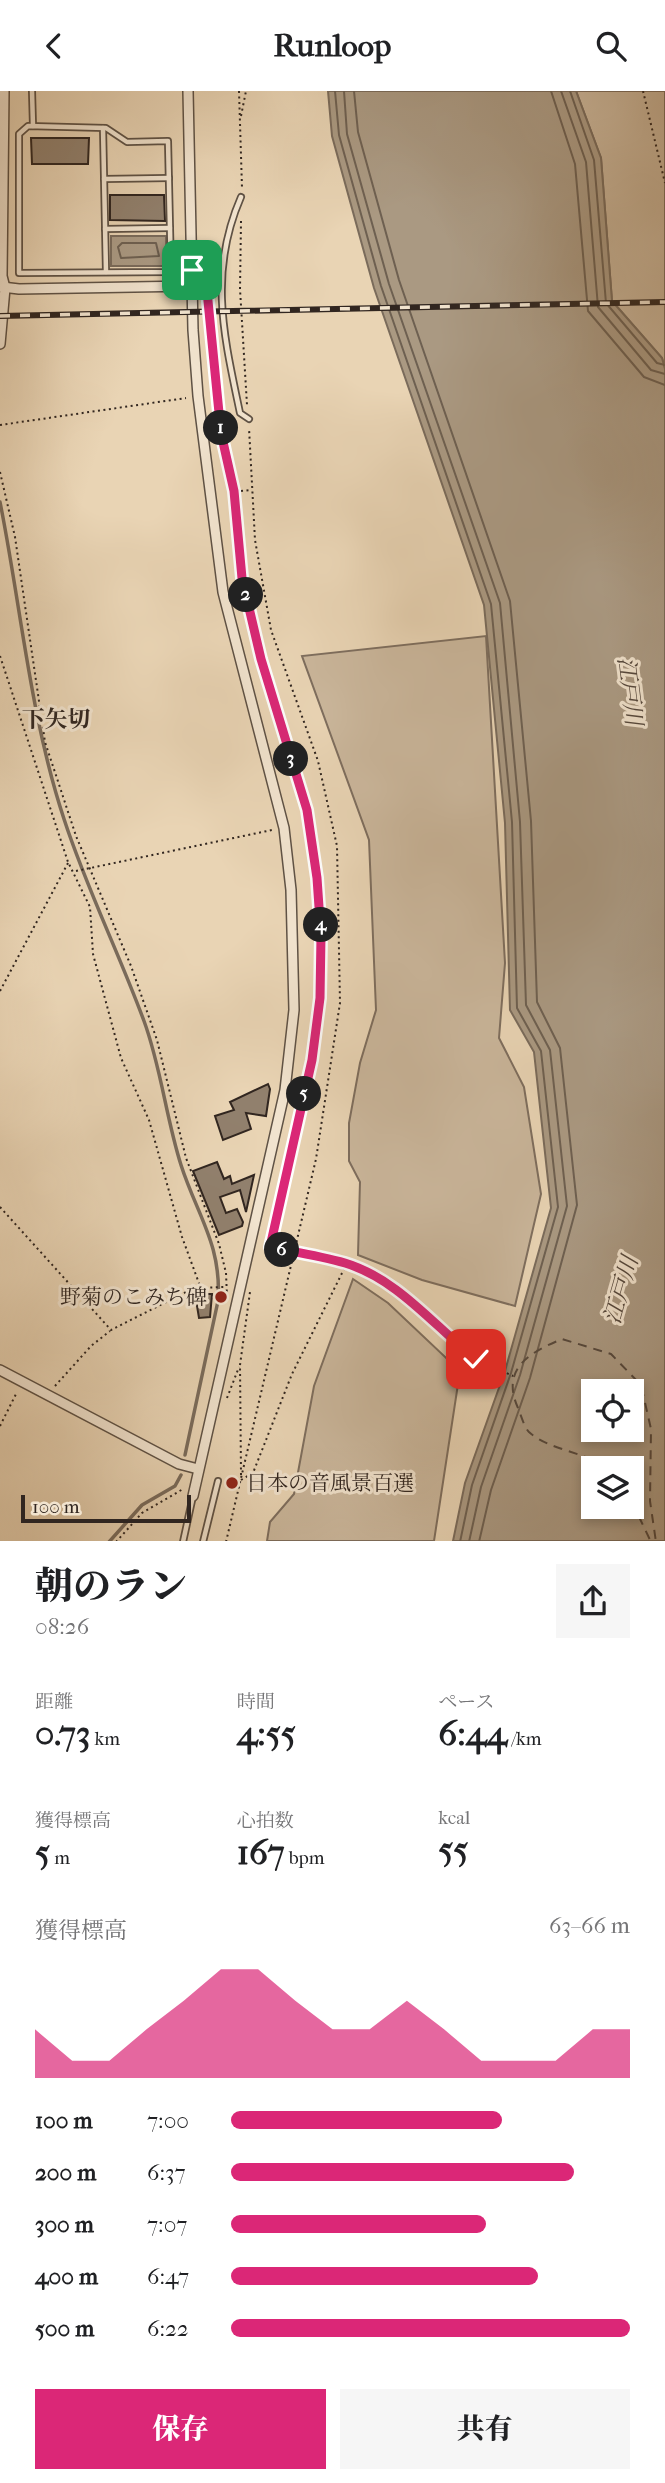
<!DOCTYPE html>
<html lang="ja">
<head>
<meta charset="utf-8">
<style>
	:root { --surface:#fff; --page:#f6f6f6; --text:#202124; --muted:#757577; --accent:#db2777 }
	body { margin:0; font-family:"IM FELL French Canon","Noto Serif JP",serif; background:var(--page); color:var(--text); height:100vh; display:flex; flex-direction:column; font-size:26px; white-space:nowrap }
	* { box-sizing:border-box; margin:0 }
	p { font-size:23px; color:var(--muted) }
	.icon { flex:none; width:38px; height:38px; fill:none; stroke:currentColor; stroke-width:2; stroke-linecap:round; stroke-linejoin:round }
	.map { position:relative; height:1450px; overflow:hidden }
	.panel { display:flex; flex-direction:column; background:var(--surface); flex:1 }
	.panel>* { flex:none }
	.buttons { position:absolute; left:581px; top:1288px; display:grid; gap:14px }
	.buttons a { display:grid; place-items:center; width:63px; height:63px; border-radius:0px; background:var(--surface); box-shadow:0 4px 10px #0003; font-size:35px }
	.scale { position:absolute; left:21px; bottom:18px; width:170px; box-sizing:border-box; padding-left:7px; border:4px solid #312620; border-top:0; font-size:19px; line-height:24px; white-space:nowrap; color:#312620; -webkit-text-stroke:5px #f1e3ce; paint-order:stroke }
	.pin { position:absolute; display:grid; place-items:center; width:60px; height:60px; color:#fff; margin:-30px; border-radius:14px; box-shadow:0 4px 10px #0006 }
	.km { position:absolute; width:35px; height:35px; margin:-18px; border-radius:50%; background:#222; color:#fff; font-size:19px; line-height:35px; text-align:center }
	.round { display:grid; place-items:center; flex:none; width:74px; height:74px; border-radius:0px; background:var(--page) }
	.summary { display:flex; align-items:center; justify-content:space-between; height:119px; padding:0 35px }
	h1 { font-size:38px; font-weight:800; line-height:52px }
	.metrics { display:grid; grid-template-columns:repeat(3,1fr); gap:10px; height:119px; padding:7px 35px }
	.metrics div { display:grid; align-content:center }
	.metrics b { font-size:35px; font-weight:800 }
	.metrics small { font-size:19px; font-weight:400 }
	.metrics p { font-size:19px }
	.chart { height:196px; padding:14px 35px }
	.chart p { display:flex; justify-content:space-between }
	.chart svg { width:100%; height:126px; margin-top:7px; fill:var(--accent); opacity:.7 }
	.cta { display:flex; gap:14px; margin-top:auto; padding:14px 35px }
	.cta a { flex:1; height:80px; border-radius:0px; background:var(--accent); color:#fff; font-size:28px; font-weight:800; line-height:80px; text-align:center }
	.cta a+a { background:var(--page); color:var(--text) }
	ul { padding:0 35px; list-style:none; font-size:23px }
	li { display:grid; grid-template-columns:112px 84px 1fr; align-items:center; height:52px }
	li i { height:18px; border-radius:9px; background:var(--accent) }
	header { display:flex; justify-content:space-between; align-items:center; height:91px; padding:0 35px; background:var(--surface); font-size:32px; font-weight:800 }
	.map>svg:first-child { display:block }
	.green { fill:#cab69b; stroke:#7e6e5e; stroke-width:2 }
	.water { fill:#aa9982; stroke:#7a6b5b; stroke-width:2; fill-rule:evenodd }
	.lines { fill:none; stroke-linecap:round; stroke-linejoin:round }
	.shore { stroke:#6e6051; stroke-width:2 }
	.stream { stroke:#7a6b5b; stroke-width:3.5 }
	.ferry { stroke:#55483d; stroke-width:2; stroke-dasharray:9 7; stroke-linecap:butt }
	.building { fill:#91806d; stroke:#312620; stroke-width:2 }
	.service-casing { stroke:#5f5245; stroke-width:8 }
	.minor-casing { stroke:#5f5245; stroke-width:12 }
	.path { stroke:#312620; stroke-width:2; stroke-dasharray:2 3.5; stroke-linecap:butt }
	.service { stroke:#f1e3ce; stroke-width:4.5 }
	.minor { stroke:#f1e3ce; stroke-width:9 }
	.rail-casing { stroke:#312620; stroke-width:6 }
	.rail { stroke:#f1e3ce; stroke-width:3.5; stroke-dasharray:10; stroke-linecap:butt }
	.route-casing { stroke:#fff; stroke-width:14 }
	.route { stroke:#db2777; stroke-width:9 }
	.poi-dot { fill:#8f2418; stroke:#f1e3ce; stroke-width:2.5 }
	.labels { text-anchor:middle; dominant-baseline:central; stroke-width:6; stroke-linejoin:round; paint-order:stroke }
	.poi-label { font-size:21px; fill:#312620; stroke:#f1e3ce; text-anchor:end }
	.water-label { font-size:23px; font-style:italic; fill:#55483d; stroke:#f1e3ce }
	.neighbourhood-label { font-size:23px; font-weight:bold; fill:#312620; stroke:#f1e3ce }
</style>
</head>
<body>
<header><svg class="icon" aria-label="back" viewBox="0 0 24 24"><path d="M15 5l-7 7 7 7"/></svg>Runloop<svg class="icon" aria-label="search" viewBox="0 0 24 24"><circle cx="10" cy="10" r="6"/><path d="M15 15l6 6"/></svg></header>
<div class="map">
<svg width="665" height="1451" viewBox="0 0 665 1451">
	<rect width="100%" height="100%" fill="#e9d4b4"/>
	<filter id="stains"><feTurbulence type="fractalNoise" baseFrequency=".00286" numOctaves="4"/><feColorMatrix values="0 0 0 0 .2 0 0 0 0 .09 0 0 0 0 .02 0 0 0 .5 -.17"/></filter>
	<radialGradient id="worn" r=".72"><stop offset=".6" stop-color="#630" stop-opacity="0"/><stop offset="1" stop-color="#630" stop-opacity=".3"/></radialGradient>
	<!-- green -->
	<g class="green">
		<path d="M576,0H665V278L662,267L612,210L601,67Z"/>
		<path d="M486,545L505,872L499,947L524,996L541,1103L515,1215L422,1189L358,1164L360,1091L349,1070V1032L360,972L376,919L369,749L302,565Z"/>
		<path d="M353,1188L388,1212L460,1280L434,1450H267L270,1431L294,1403L314,1295Z"/>
	</g>
	<!-- water -->
	<g class="water">
		<path d="M328,0H576L601,67L612,210L662,267L665,278V1450H453L465,1392L505,1280L551,1117L534,961L510,919L505,732L484,514L374,197L332,45ZM593,1300H632V1339H593ZM593,1377H632V1416H593Z"/>
		<rect x="111" y="145" width="55" height="30"/>
	</g>
	<g class="lines">
		<!-- shore -->
		<g class="shore">
			<path d="M335,0L339,44L381,195L491,513L512,731L517,917L541,960L558,1116L511,1282L472,1394L460,1451"/>
			<path d="M344,0L347,43L389,193L500,512L520,731L526,914L550,959L567,1115L520,1284L481,1396L469,1451"/>
			<path d="M354,0L358,41L399,189L510,510L531,730L537,911L560,957L577,1114L530,1287L491,1399L479,1451"/>
			<path d="M551,0L575,73L588,220L644,286L665,294"/>
			<path d="M561,0L586,71L598,216L651,279L665,283"/>
			<path d="M570,0L594,69L606,212L657,272L665,274"/>
			<path d="M122,152H156L159,165L121,167L118,156Z"/>
		</g>
		<!-- stream -->
		<g class="stream">
			<path d="M0,411C21,516 30,625 64,728C86,796 119,862 144,930C161,976 166,1027 181,1074C197,1124 222,1154 218,1210L185,1364"/>
			<path d="M109,1451L142,1414L175,1395L181,1384"/>
		</g>
		<!-- ferry -->
		<g class="ferry">
			<path d="M606,1377C592,1363 548,1359 529,1341C524,1336 521,1324 518,1317C500,1277 531,1261 562,1248L611,1263L641,1294L651,1338L650,1410L656,1451"/>
			<path d="M632,1411L651,1451"/>
		</g>
	</g>
	<!-- building -->
	<g class="building">
		<path d="M31,47H89L88,73H32Z"/>
		<path d="M110,104H164L165,130L110,129Z"/>
		<path d="M268,993L270,998L266,1025L246,1022L251,1038L223,1049L215,1025L234,1019L230,1011Z"/>
		<path d="M217,1071L224,1088L230,1085L232,1093L254,1084L246,1121L240,1099L220,1106L226,1122L237,1118L243,1131L242,1135L219,1144L193,1080Z"/>
		<path d="M195,1203H212L210,1226L199,1227Z"/>
	</g>
	<g class="lines">
		<defs>
			<g id="service">
				<path d="M32,0L33,35"/>
				<path d="M28,35L106,37L127,51L168,50L171,181L19,182V43Z"/>
				<path d="M103,37L106,181"/>
				<path d="M104,88L169,87"/>
				<path d="M241,106C208,182 224,245 240,322L249,328"/>
				<path d="M105,138L170,137"/>
				<path d="M191,195L207,200"/>
				<path d="M219,199L207,200L221,342L234,400L242,487L261,568L307,719L317,787L321,845L320,907L312,969L270,1156"/>
				<path d="M183,1451L193,1405"/>
				<path d="M203,1451L218,1390"/>
			</g>
			<g id="minor">
				<path d="M188,0L193,239L198,305L223,501L284,737L291,799L294,919L285,999L193,1405"/>
				<path d="M2,196L19,198L191,195"/>
				<path d="M0,253L5,197L2,185L4,0"/>
				<path d="M0,1279L179,1373L198,1378"/>
			</g>
		</defs>
		<!-- service casing -->
		<use href="#service" class="service-casing"/>
		<!-- minor casing -->
		<use href="#minor" class="minor-casing"/>
		<!-- path -->
		<g class="path">
			<path d="M239,0L242,97"/>
			<path d="M643,0L665,92"/>
			<path d="M241,25L246,0"/>
			<path d="M241,130L240,198L247,314"/>
			<path d="M0,334L186,307"/>
			<path d="M0,381L15,446L45,651L76,745L131,875L157,949L186,1067L219,1153L226,1182L227,1206"/>
			<path d="M241,400L252,399"/>
			<path d="M0,565L68,771L90,816L93,863L121,967L149,1029L182,1146L200,1195"/>
			<path d="M76,780L272,739"/>
			<path d="M0,900L68,772"/>
			<path d="M0,1116L111,1239L194,1197L225,1196"/>
			<path d="M277,1158L347,1172"/>
			<path d="M55,1295L91,1255L110,1240"/>
			<path d="M227,1307L239,1276"/>
			<path d="M0,1335L17,1301"/>
			<path d="M241,1384L240,1274L250,1201"/>
			<path d="M241,1389L253,1382L292,1283L347,1172L402,1202L476,1268L513,1285"/>
			<path d="M228,1393L239,1396"/>
			<path d="M116,1451L142,1422L183,1398"/>
			<path d="M226,1451L316,1068L340,912L337,755L318,670L271,539L255,449L249,337"/>
		</g>
		<!-- service -->
		<use href="#service" class="service"/>
		<!-- minor -->
		<use href="#minor" class="minor"/>
		<defs>
			<path id="rail" d="M0,225L665,211"/>
		</defs>
		<!-- rail casing -->
		<use href="#rail" class="rail-casing"/>
		<!-- rail -->
		<use href="#rail" class="rail"/>
	</g>
	<g class="lines">
		<defs>
			<path id="route" d="M192,179L191,195L207,200L221,342L234,400L242,487L261,568L307,719L317,787L321,845L320,907L312,969L270,1156C295,1161 320,1165 345,1172C398,1188 434,1235 476,1268"/>
		</defs>
		<!-- route casing -->
		<use href="#route" class="route-casing"/>
		<!-- route -->
		<use href="#route" class="route"/>
	</g>
	<!-- markers -->
	<g class="poi-dot">
		<circle cx="221" cy="1206" r="7"/>
		<circle cx="232" cy="1392" r="7"/>
	</g>
	<g class="labels">
		<!-- poi labels -->
		<g class="poi-label">
			<text x="207" y="1206">野菊のこみち碑</text>
			<text x="246" y="1392" text-anchor="start">日本の音風景百選</text>
		</g>
		<!-- water labels -->
		<g class="water-label">
			<text transform="translate(630 600) rotate(83)">江戸川</text>
			<text transform="translate(621 1199) rotate(-74)">江戸川</text>
		</g>
		<!-- neighbourhood labels -->
		<g class="neighbourhood-label">
			<text x="56" y="628">下矢切</text>
		</g>
	</g>
	<rect width="100%" height="100%" filter="url(#stains)"/>
	<rect width="100%" height="100%" fill="url(#worn)"/>
</svg>
<div class="buttons">
<a><svg class="icon" aria-label="locate" viewBox="0 0 24 24"><circle cx="12" cy="12" r="6"/><path d="M12 2v4M12 18v4M2 12h4M18 12h4"/></svg></a>
<a><svg class="icon" aria-label="layers" viewBox="0 0 24 24"><path d="M12 4l9 5-9 5-9-5zM3 14l9 5 9-5"/></svg></a>
</div>
<div class="scale">100 m</div>
<div class="pin" style="left:192px;top:179px;background:#1e9e55"><svg class="icon" aria-label="arrive" viewBox="0 0 24 24"><path d="M6 21V4h12l-3 4 3 4H6"/></svg></div>
<div class="pin" style="left:476px;top:1268px;background:#d93025"><svg class="icon" aria-label="check" viewBox="0 0 24 24"><path d="M5 12l5 5 9-10"/></svg></div>
<b class="km" style="left:221px;top:337px">1</b>
<b class="km" style="left:246px;top:504px">2</b>
<b class="km" style="left:291px;top:668px">3</b>
<b class="km" style="left:321px;top:834px">4</b>
<b class="km" style="left:304px;top:1003px">5</b>
<b class="km" style="left:282px;top:1159px">6</b>
</div>
<section class="panel">
<div class="summary"><div><h1>朝のラン</h1><p>08:26</p></div><a class="round"><svg class="icon" aria-label="share" viewBox="0 0 24 24"><path d="M12 15V3M7 8l5-5 5 5M5 13v7h14v-7"/></svg></a></div>
<div class="metrics">
<div><p>距離</p><b>0.73<small> km</small></b></div>
<div><p>時間</p><b>4:55</b></div>
<div><p>ペース</p><b>6:44<small> /km</small></b></div>
</div>
<div class="metrics">
<div><p>獲得標高</p><b>5<small> m</small></b></div>
<div><p>心拍数</p><b>167<small> bpm</small></b></div>
<div><p>kcal</p><b>55</b></div>
</div>
<div class="chart"><p><span>獲得標高</span>63–66 m</p>
<svg viewBox="0 0 160 44" preserveAspectRatio="none"><path d="M0 44V27L10 38L20 38L30 27L40 17L50 6L60 6L70 17L80 27L90 27L100 17L110 27L120 38L130 38L140 38L150 27L160 27V44z"/></svg>
</div>
<ul>
<li><b>100 m</b>7:00<i style="width:68%"></i></li>
<li><b>200 m</b>6:37<i style="width:86%"></i></li>
<li><b>300 m</b>7:07<i style="width:64%"></i></li>
<li><b>400 m</b>6:47<i style="width:77%"></i></li>
<li><b>500 m</b>6:22<i style="width:100%"></i></li>
</ul>
<div class="cta"><a>保存</a><a>共有</a></div>
</section>
</body>
</html>
